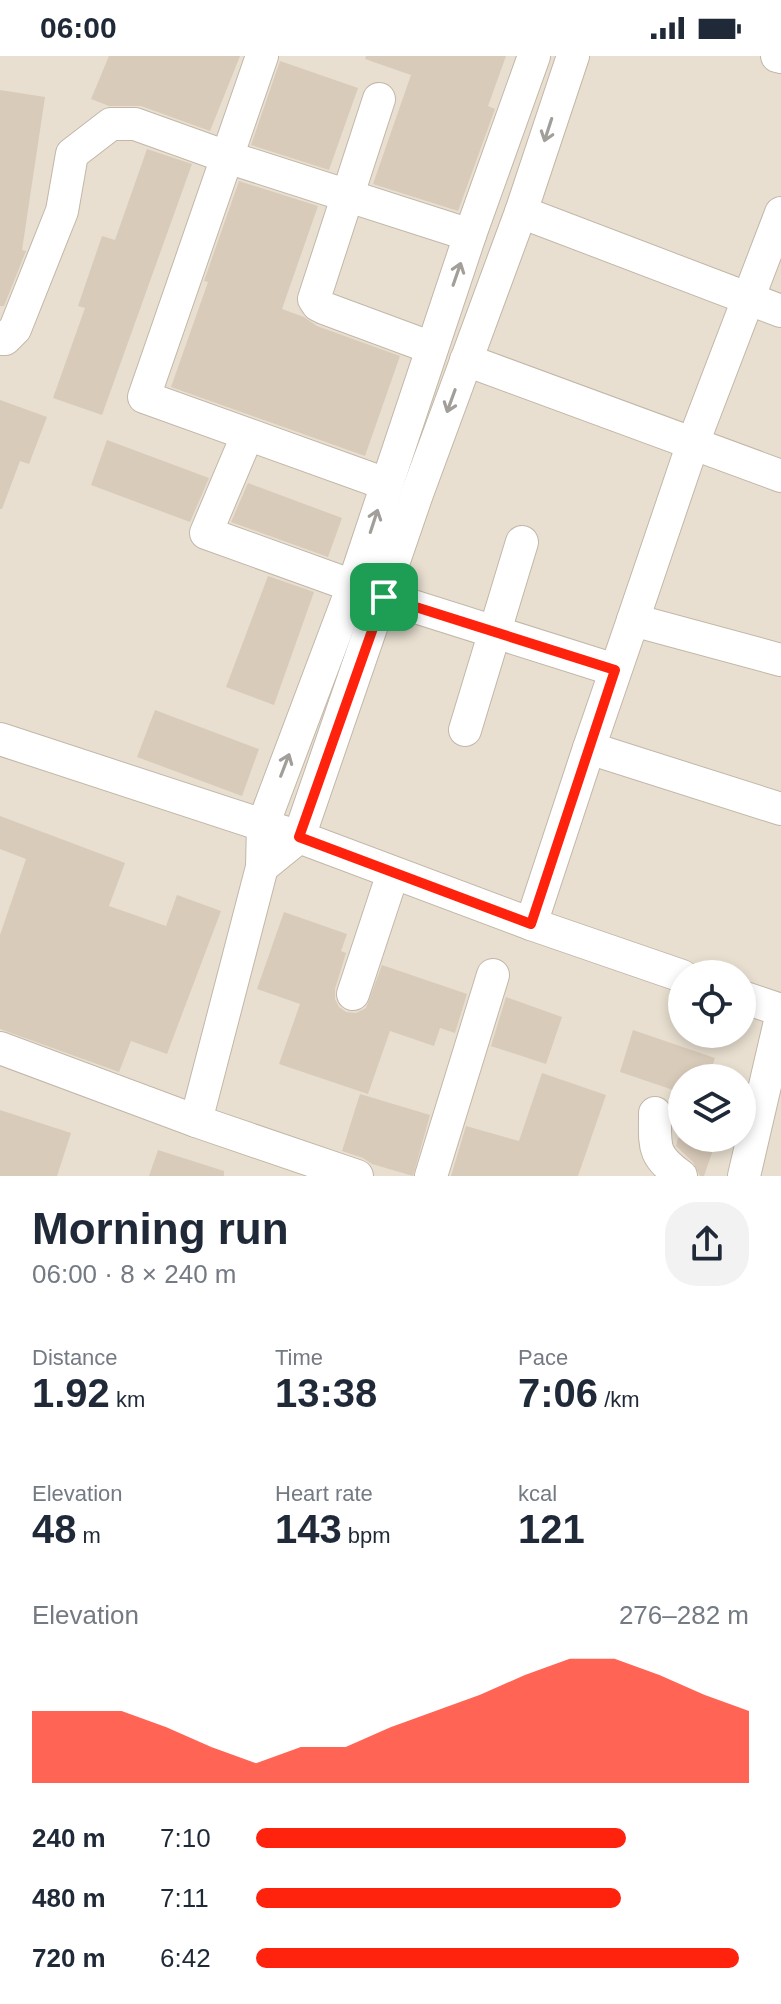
<!DOCTYPE html>
<html lang="en">
<head>
<meta charset="utf-8">
<style>
	:root { --surface:#fff; --page:#f2f2f3; --text:#1f2937; --muted:#747a83; --accent:#ff230e }
	body { margin:0; font-family:Helvetica,sans-serif; background:var(--page); color:var(--text); height:100vh; display:flex; flex-direction:column; font-size:30px; white-space:nowrap }
	* { box-sizing:border-box; margin:0 }
	p { font-size:26px; color:var(--muted) }
	.icon { flex:none; width:44px; height:44px; fill:none; stroke:currentColor; stroke-width:2; stroke-linecap:round; stroke-linejoin:round }
	.map { position:relative; height:1120px; overflow:hidden }
	.panel { display:flex; flex-direction:column; background:var(--surface); flex:1 }
	.panel>* { flex:none }
	.controls { position:absolute; left:668px; top:904px; display:grid; gap:16px }
	.controls a { display:grid; place-items:center; width:88px; height:88px; border-radius:50%; background:var(--surface); box-shadow:0 4px 12px #0003; font-size:40px }
	.pin { position:absolute; display:grid; place-items:center; width:68px; height:68px; color:#fff; margin:-34px; border-radius:16px; box-shadow:0 4px 12px #0006 }
	.round { display:grid; place-items:center; flex:none; width:84px; height:84px; border-radius:32px; background:var(--page) }
	.overview { display:flex; align-items:center; justify-content:space-between; height:136px; padding:0 32px }
	h1 { font-size:44px; font-weight:700; line-height:60px }
	.stats { display:grid; grid-template-columns:repeat(3,1fr); gap:12px; height:136px; padding:8px 32px }
	.stats div { display:grid; align-content:center }
	.stats b { font-size:40px; font-weight:700 }
	.stats small { font-size:22px; font-weight:400 }
	.stats p { font-size:22px }
	.chart { height:224px; padding:16px 32px }
	.chart p { display:flex; justify-content:space-between }
	.chart svg { width:100%; height:144px; margin-top:8px; fill:var(--accent); opacity:.7 }
	ul { padding:0 32px; list-style:none; font-size:26px }
	li { display:grid; grid-template-columns:128px 96px 1fr; align-items:center; height:60px }
	li i { height:20px; border-radius:10px; background:var(--accent) }
	.status { display:flex; justify-content:space-between; align-items:center; height:56px; padding:0 40px; background:var(--surface); direction:ltr }
	.status svg { height:22px; fill:currentColor }
	.map>svg:first-child { display:block }
	.residential { fill:#e8dfd0; fill-rule:evenodd }
	.building { fill:#d9cbba }
	.lines { fill:none; stroke-linecap:round; stroke-linejoin:round }
	.minor-casing { stroke:#c2b7a8; stroke-width:34 }
	.minor { stroke:#fff; stroke-width:32 }
	.oneway { stroke:#a29e99 }
	.route-casing { stroke:#fff; stroke-width:16 }
	.route { stroke:#ff230e; stroke-width:10 }
</style>
</head>
<body>
<div class="status"><b>06:00</b><svg viewBox="0 0 49 12"><path d="M0 12V9h3v3zM5 12V6h3v6zM10 12V3h3v9zM15 12V0h3v12zM26 1h20v11H26zM47 4h2v5h-2z"/></svg></div>
<div class="map">
<svg width="781" height="1120" viewBox="0 0 781 1120">
	<rect width="100%" height="100%" fill="#f3ede3"/>
	<!-- residential -->
	<path class="residential" d="M0,0H781V1120H0ZM682,918H742V978H682ZM682,1022H742V1082H682Z"/>
	<!-- building -->
	<g class="building">
		<path d="M109,0H240L210,75L141,50H109L91,43Z"/>
		<path d="M366,0H506L488,50L495,53L458,155L373,128L411,19L365,3Z"/>
		<path d="M280,5L358,32L329,114L251,89Z"/>
		<path d="M0,34L45,41L22,194L26,195L4,250H0Z"/>
		<path d="M147,93L192,108L102,359L53,342L85,252L78,250L102,180L115,184Z"/>
		<path d="M239,125L318,150L282,253L304,261L317,270L400,300L365,400L171,331L208,226L204,225Z"/>
		<path d="M0,344L47,361L29,408L20,405L2,453H0Z"/>
		<path d="M107,384L209,422L190,466L91,429Z"/>
		<path d="M248,427L342,462L328,501L231,466Z"/>
		<path d="M268,520L314,536L274,649L226,631Z"/>
		<path d="M155,654L259,693L242,740L137,701Z"/>
		<path d="M0,760L125,807L109,850L166,870L177,839L221,855L167,998L131,985L119,1016L0,973V879L26,803L0,793Z"/>
		<path d="M284,856L347,878L341,895L346,897L335,933V943L339,951L346,956L356,957L366,952L382,909L467,938L455,977L440,972L434,990L390,975L368,1038L279,1008L300,948L257,933Z"/>
		<path d="M506,941L562,961L546,1008L491,990Z"/>
		<path d="M633,974L715,1002L708,1022H682V1037L620,1016Z"/>
		<path d="M542,1017L606,1039L578,1120H451L466,1070L519,1085Z"/>
		<path d="M360,1038L430,1059L413,1120L372,1108L363,1102L342,1095Z"/>
		<path d="M0,1054L71,1077L57,1120H0Z"/>
		<path d="M678,1082H717L704,1120H700L693,1106L676,1090Z"/>
		<path d="M158,1094L224,1115V1120H149Z"/>
	</g>
	<g class="lines">
		<defs>
			<g id="minor">
				<path d="M262,0L144,341L386,428"/>
				<path d="M777,0L781,1"/>
				<path d="M379,43L314,243L318,249L324,252L432,292"/>
				<path d="M521,156L781,255"/>
				<path d="M0,283H5L15,273L62,155L72,98L111,68H135L227,101L470,179"/>
				<path d="M466,304L781,420"/>
				<path d="M247,380L206,477L353,530"/>
				<path d="M384,541L615,614"/>
				<path d="M633,564L693,387L781,157"/>
				<path d="M781,604L633,564L589,692L781,753"/>
				<path d="M465,674L522,486"/>
				<path d="M0,683L299,781L531,868L682,920"/>
				<path d="M262,811L299,781L417,438L521,156L573,0"/>
				<path d="M531,868L589,692"/>
				<path d="M353,938L393,817"/>
				<path d="M742,941L781,954"/>
				<path d="M0,992L196,1065L357,1120"/>
				<path d="M655,1057C655,1091 652,1099 681,1120"/>
				<path d="M196,1065L262,811L263,769L353,530L470,179L534,0"/>
				<path d="M431,1120L493,919"/>
				<path d="M744,1120L781,961"/>
			</g>
		</defs>
		<!-- minor casing -->
		<use href="#minor" class="minor-casing"/>
		<!-- minor -->
		<use href="#minor" class="minor"/>
	</g>
	<!-- one-way arrows -->
	<defs><path id="oneway-shaft" d="M-6 0H5M1.5-3L5.5 0L1.5 3" fill="none" stroke-width="1.6" stroke-linecap="round" stroke-linejoin="round" transform="scale(2)"/></defs>
	<g class="oneway">
		<use href="#oneway-shaft" transform="translate(548 74) rotate(108)"/>
		<use href="#oneway-shaft" transform="translate(457 218) rotate(-71)"/>
		<use href="#oneway-shaft" transform="translate(451 345) rotate(110)"/>
		<use href="#oneway-shaft" transform="translate(374 465) rotate(-72)"/>
		<use href="#oneway-shaft" transform="translate(285 709) rotate(-69)"/>
	</g>
	<g class="lines">
		<defs>
			<path id="route" d="M384,541L615,614L531,868L299,781Z"/>
		</defs>
		<!-- route casing -->
		<use href="#route" class="route-casing"/>
		<!-- route -->
		<use href="#route" class="route"/>
	</g>
</svg>
<div class="controls">
<a><svg class="icon" aria-label="locate" viewBox="0 0 24 24"><circle cx="12" cy="12" r="6"/><path d="M12 2v4M12 18v4M2 12h4M18 12h4"/></svg></a>
<a><svg class="icon" aria-label="layers" viewBox="0 0 24 24"><path d="M12 4l9 5-9 5-9-5zM3 14l9 5 9-5"/></svg></a>
</div>
<div class="pin" style="left:384px;top:541px;background:#1e9e55"><svg class="icon" aria-label="arrive" viewBox="0 0 24 24"><path d="M6 21V4h12l-3 4 3 4H6"/></svg></div>
</div>
<section class="panel">
<div class="overview"><div><h1>Morning run</h1><p>06:00 · 8 × 240 m</p></div><a class="round"><svg class="icon" aria-label="share" viewBox="0 0 24 24"><path d="M12 15V3M7 8l5-5 5 5M5 13v7h14v-7"/></svg></a></div>
<div class="stats">
<div><p>Distance</p><b>1.92<small> km</small></b></div>
<div><p>Time</p><b>13:38</b></div>
<div><p>Pace</p><b>7:06<small> /km</small></b></div>
</div>
<div class="stats">
<div><p>Elevation</p><b>48<small> m</small></b></div>
<div><p>Heart rate</p><b>143<small> bpm</small></b></div>
<div><p>kcal</p><b>121</b></div>
</div>
<div class="chart"><p><span>Elevation</span>276–282 m</p>
<svg viewBox="0 0 160 44" preserveAspectRatio="none"><path d="M0 44V22L10 22L20 22L30 27L40 33L50 38L60 33L70 33L80 27L90 22L100 17L110 11L120 6L130 6L140 11L150 17L160 22V44z"/></svg>
</div>
<ul>
<li><b>240 m</b>7:10<i style="width:75%"></i></li>
<li><b>480 m</b>7:11<i style="width:74%"></i></li>
<li><b>720 m</b>6:42<i style="width:98%"></i></li>
</ul>
</section>
</body>
</html>
